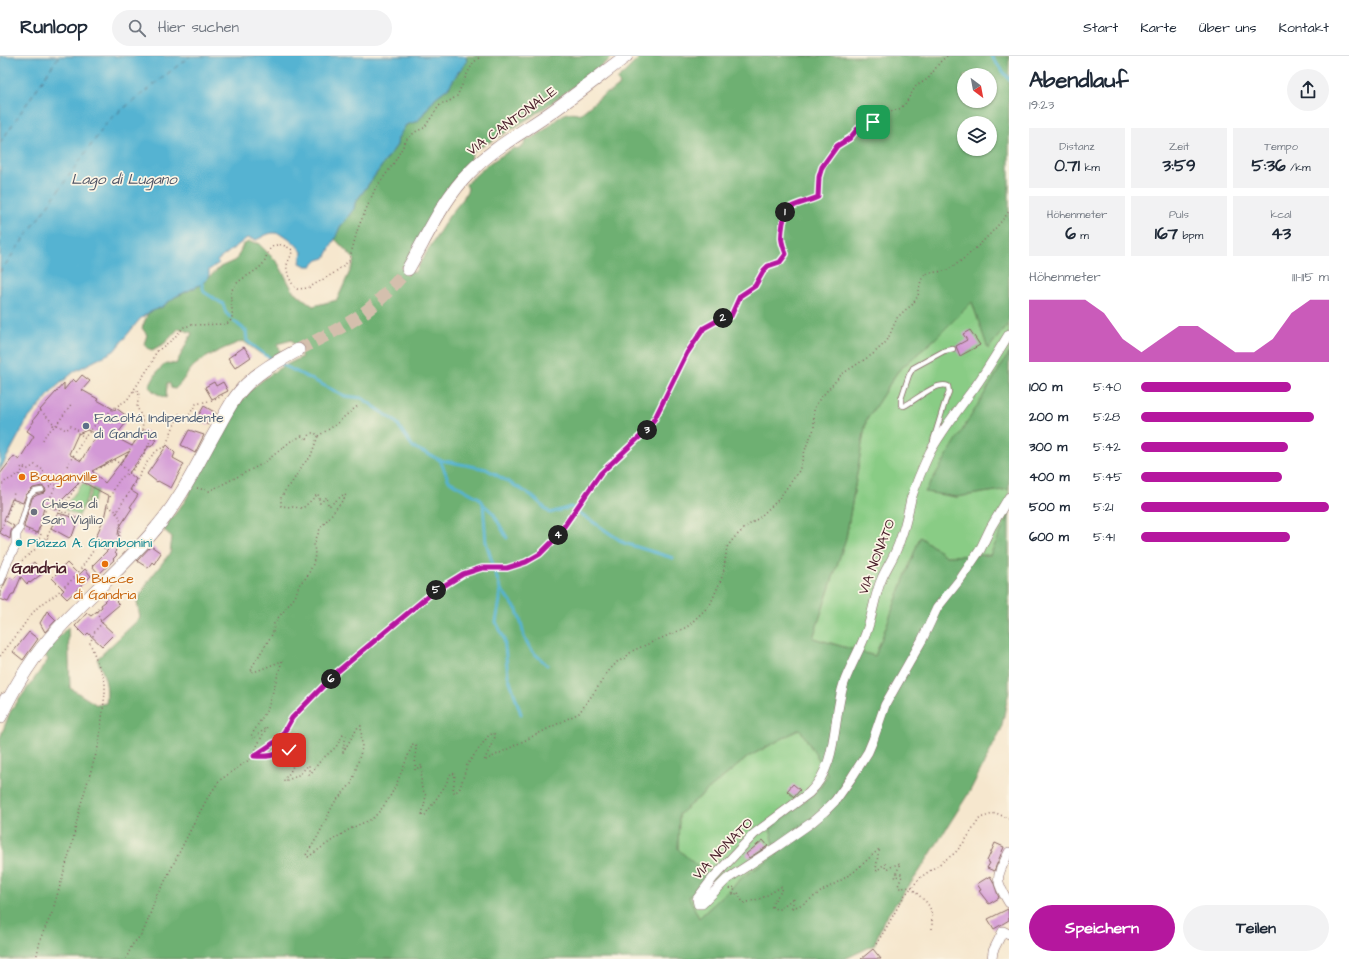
<!DOCTYPE html>
<html lang="de">
<head>
<meta charset="utf-8">
<style>
	:root { --surface:#fff; --page:#f2f2f3; --text:#1f2937; --muted:#747a83; --line:#e0e1e3; --accent:#b5179e }
	body { margin:0; font-family:"Architects Daughter",sans-serif; background:var(--page); color:var(--text); height:100vh; display:flex; flex-direction:column; font-size:15px; white-space:nowrap }
	* { box-sizing:border-box; margin:0 }
	p { font-size:13px; color:var(--muted) }
	.icon { flex:none; width:22px; height:22px; fill:none; stroke:currentColor; stroke-width:2; stroke-linecap:round; stroke-linejoin:round }
	.map { position:relative; flex:1; overflow:hidden }
	.drawer { display:flex; flex-direction:column; background:var(--surface); width:340px }
	.drawer>* { flex:none }
	.needle { width:26px; rotate:148deg }
	.controls { position:absolute; left:957px; top:12px; display:grid; gap:8px }
	.controls a { display:grid; place-items:center; width:40px; height:40px; border-radius:50%; background:var(--surface); box-shadow:0 1px 3px #0004; font-size:20px }
	.pin { position:absolute; display:grid; place-items:center; width:34px; height:34px; color:#fff; margin:-17px; border-radius:8px; box-shadow:0 2px 6px #0006 }
	.km { position:absolute; width:20px; height:20px; margin:-10px; border-radius:50%; background:#222; color:#fff; font-size:11px; line-height:20px; text-align:center }
	.round { display:grid; place-items:center; flex:none; width:42px; height:42px; border-radius:21px; background:var(--page) }
	.summary { display:flex; align-items:center; justify-content:space-between; height:68px; padding:0 20px }
	h1 { font-size:22px; font-weight:700; line-height:30px }
	.figures { display:grid; grid-template-columns:repeat(3,1fr); gap:6px; height:68px; padding:4px 20px }
	.figures div { display:grid; align-content:center; border-radius:0px; background:var(--page); text-align:center }
	.figures b { font-size:17px; font-weight:700 }
	.figures small { font-size:11px; font-weight:400 }
	.figures p { font-size:11px }
	.chart { height:112px; padding:8px 20px }
	.chart p { display:flex; justify-content:space-between }
	.chart svg { width:100%; height:72px; margin-top:4px; fill:var(--accent); opacity:.7 }
	.primary-button { display:flex; gap:8px; margin-top:auto; padding:8px 20px }
	.primary-button a { flex:1; height:46px; border-radius:24px; background:var(--accent); color:#fff; font-size:16px; font-weight:700; line-height:46px; text-align:center }
	.primary-button a+a { background:var(--page); color:var(--text) }
	ul { padding:0 20px; list-style:none; font-size:13px }
	li { display:grid; grid-template-columns:64px 48px 1fr; align-items:center; height:30px }
	li i { height:10px; border-radius:5px; background:var(--accent) }
	header { display:flex; align-items:center; gap:24px; box-sizing:border-box; height:56px; padding:0 20px; background:var(--surface); border-bottom:1px solid var(--line) }
	header strong { font-size:19px }
	nav { display:flex; gap:22px; margin-inline-start:auto; font-size:14px }
	.search { width:280px; height:36px; background:var(--page); display:flex; align-items:center; gap:10px; box-sizing:border-box; padding:0 14px; border-radius:22px; color:var(--muted); font-size:15px }
	main { display:flex; flex:1; min-height:0 }
	.map>svg:first-child { display:block }
	.green { fill:#89cc85; stroke:#6a7658 }
	.forest { fill:#6eb072; stroke:#5c684e; fill-rule:evenodd }
	.water { fill:#54b3d2; stroke:#4f697e }
	.lines { fill:none; stroke-linecap:round; stroke-linejoin:round }
	.stream { stroke:#54b3d2; stroke-width:3 }
	.ferry { stroke:#4e5365; stroke-width:1; stroke-dasharray:5 4; stroke-linecap:butt }
	.building { fill:#d399d6; fill-rule:evenodd }
	.secondary-tunnel { stroke:#d4bfad; stroke-width:13; stroke-dasharray:13 6; stroke-linecap:butt }
	.lane-casing { stroke:#866564; stroke-width:6 }
	.street-casing { stroke:#866564; stroke-width:10 }
	.secondary-casing { stroke:#866564; stroke-width:14 }
	.path { stroke:#866564; stroke-width:1.5; stroke-dasharray:1 3; stroke-linecap:butt }
	.lane { stroke:#fff; stroke-width:4.5 }
	.street { stroke:#fff; stroke-width:9 }
	.secondary { stroke:#fff; stroke-width:13 }
	.route-casing { stroke:#fff; stroke-width:8 }
	.route { stroke:#b5179e; stroke-width:5 }
	.service-dot { fill:#5c6f8a; stroke:#fcf5e5; stroke-width:1.5 }
	.food-dot { fill:#e8710a; stroke:#fcf5e5; stroke-width:1.5 }
	.worship-dot { fill:#6b7280; stroke:#fcf5e5; stroke-width:1.5 }
	.culture-dot { fill:#0f9aa8; stroke:#fcf5e5; stroke-width:1.5 }
	.labels { text-anchor:middle; dominant-baseline:central; stroke-width:3.5; stroke-linejoin:round; paint-order:stroke }
	.street-label { font-size:14px; fill:#4a1f2b; stroke:#fcf5e5 }
	.service-label { font-size:14px; fill:#4e5e75; stroke:#fcf5e5; text-anchor:start }
	.food-label { font-size:14px; fill:#c56008; stroke:#fcf5e5; text-anchor:start }
	.worship-label { font-size:14px; fill:#5b616d; stroke:#fcf5e5; text-anchor:start }
	.culture-label { font-size:14px; fill:#0d838f; stroke:#fcf5e5; text-anchor:start }
	.water-label { font-size:15px; font-style:italic; fill:#4e5365; stroke:#fcf5e5 }
	.quarter-label { font-size:16px; font-weight:bold; fill:#4a1f2b; stroke:#fcf5e5 }
</style>
</head>
<body>
<header>
<strong>Runloop</strong>
<div class="search"><svg class="icon" aria-label="search" viewBox="0 0 24 24"><circle cx="10" cy="10" r="6"/><path d="M15 15l6 6"/></svg>Hier suchen</div>
<nav><a>Start</a><a>Karte</a><a>Über uns</a><a>Kontakt</a></nav>
</header>
<main>
<div class="map">
<svg width="1009" height="903" viewBox="0 0 1009 903">
	<rect width="100%" height="100%" fill="#fcf5e5"/>
	<filter id="ink" filterUnits="userSpaceOnUse"><feTurbulence type="fractalNoise" baseFrequency=".025" numOctaves="2"/><feDisplacementMap in="SourceGraphic" scale="8" xChannelSelector="R" yChannelSelector="G"/><feConvolveMatrix kernelMatrix="1 2 1 2 8 2 1 2 1" color-interpolation-filters="sRGB"/></filter>
	<filter id="wash" filterUnits="userSpaceOnUse"><feTurbulence type="fractalNoise" baseFrequency=".012" numOctaves="4" result="noise"/><feDisplacementMap in="SourceGraphic" scale="16" xChannelSelector="R" yChannelSelector="G"/><feGaussianBlur stdDeviation="0.9" result="paint"/><feColorMatrix in="noise" values="0 0 0 0 0 0 0 0 0 0 0 0 0 0 0 0 0 1.4 0 .05"/><feComposite in="paint" operator="in"/></filter>
	<g filter="url(#wash)">
		<rect width="100%" height="100%" fill="#f6e7ce"/>
		<!-- green -->
		<g class="green">
			<path d="M972,246L988,292L1009,267V297L926,436L956,441L1009,433V459L990,499L946,500L920,481L875,600L813,582L846,482L866,365L898,315L936,282Z"/>
			<path d="M83,427L91,432L79,460L65,454L68,446Z"/>
			<path d="M93,432L98,434L89,455L84,453Z"/>
			<path d="M800,673L828,719L820,732L770,772L777,799L744,820L699,862L689,841L678,793L679,758L748,701Z"/>
		</g>
		<!-- forest -->
		<g class="forest">
			<path d="M466,0H614C569,35 524,69 473,95L468,108L447,134L436,151L404,210L414,217L449,160L463,143L468,133L466,128L488,108L514,92L519,93L524,89L525,85C530,83 537,80 542,76C553,68 564,51 580,58L606,37L611,36L620,29L617,24L641,0H1009V267L988,293L972,246L936,282L898,315L866,365L846,482L813,582L875,600L920,481L946,500L990,499L1009,459V635L1001,674L970,735L919,816L884,864L874,889L845,903H0V682L10,656L48,604L44,597L68,571L70,632L97,649L106,647C109,629 104,619 97,603L140,562L137,546L149,524L170,497L172,481L163,473L185,445L237,350L254,331L264,323L278,313L302,301L292,284L277,288L281,296L271,301L261,298L243,285C227,291 209,298 195,309C188,315 183,326 175,333L171,332L170,328L167,327L166,342L154,336L149,331L157,316L166,307L176,308L192,277L179,272L165,287L152,294L147,292L144,288L147,279L142,272L148,257L162,251L175,241L202,228L220,211L236,204L243,189L248,186L258,187L278,207L293,235L313,250L337,244L355,204L335,183L340,171L354,153L355,147L397,89V82L406,69L418,65L435,42L449,31L459,15L467,6ZM964,19H990V45H964ZM964,67H990V93H964ZM800,673L828,719L820,732L770,773L777,799L744,820L699,862L689,841L707,819L678,793L679,758L748,701Z"/>
			<path d="M1009,297V433L956,441L925,436Z"/>
		</g>
		<!-- water -->
		<path class="water" d="M0,0H466L467,6L459,15L449,31L435,42L418,65L406,69L398,82L397,89L355,147L354,153L340,171L335,183L325,202L318,204L312,210H306L300,207L302,196C295,187 286,177 274,177C267,177 261,182 256,184L247,182L217,205L219,207L209,214V221L202,228L175,241L162,251L148,257L140,263L114,295L75,315L56,331L27,364L0,414Z"/>
		<g class="lines">
			<!-- stream -->
			<g class="stream">
				<path d="M991,0L1009,23"/>
				<path d="M202,228L204,236L223,248L226,257L230,261"/>
				<path d="M234,265L246,275L247,285L265,299L274,304"/>
				<path d="M281,308L345,340L362,342L396,366L413,391L440,404L486,413L531,439L550,457L571,451L624,487L673,502"/>
				<path d="M440,404L449,425L479,442L483,447L486,486L500,532L517,554L522,570L524,581L532,595L547,609"/>
				<path d="M483,448L493,457L507,482"/>
				<path d="M500,532V544L496,566L504,582L508,619L521,658"/>
			</g>
			<!-- ferry -->
			<g class="ferry">
				<path d="M0,87L59,0"/>
				<path d="M0,216L109,64L190,0"/>
			</g>
		</g>
		<g id="blocks">
			<!-- building -->
			<g class="building">
				<path d="M970,274L980,289L960,300L956,290L967,284L963,278Z"/>
				<path d="M244,291L251,301L235,312L228,302Z"/>
				<path d="M82,319L90,325L82,334L98,343L97,344L115,354L116,352L128,361L123,367L125,368L115,381L132,390L143,374L151,378L149,381L156,384L151,391L149,390L129,417L136,423L130,434L138,439L130,451L132,452L119,472L118,479L119,480L115,497L117,499L113,503L114,504L99,518L92,510L108,494L99,490L101,485L95,483L104,462L109,440L81,425L61,445L57,454L45,448L40,467L41,468L37,477L25,472L24,470L32,442L37,439L44,437L46,435L45,432L42,430L33,432L26,439L23,447L12,443L4,464L14,470L11,475L10,483L0,477V418L14,400L19,404L34,380L27,375L34,365L33,364L41,354H40L64,327V334L73,323L76,326ZM87,374L99,379L90,389L81,405L69,398L78,378ZM130,395L105,427L92,415Z"/>
				<path d="M214,326L216,330L223,326L228,335L212,343L205,331Z"/>
				<path d="M204,350L216,357L208,369L197,362Z"/>
				<path d="M189,374L204,379L195,397L181,389Z"/>
				<path d="M167,389L175,397L173,402L184,408L171,432L158,425L157,426L147,418Z"/>
				<path d="M58,457L78,463L73,478L69,482L51,472Z"/>
				<path d="M151,490L161,497L154,508L152,506L148,512L137,505Z"/>
				<path d="M34,506L43,517L30,527L29,526L27,528L21,521L14,538H12L8,546L0,543V537L8,521L13,523Z"/>
				<path d="M67,507L79,519L85,513L91,520L67,543L61,537L64,534L52,522Z"/>
				<path d="M111,538L117,545L116,546L119,549L100,565L114,578L102,590L88,577L85,580L75,570L87,557L91,560L102,551L101,549L105,546L104,545Z"/>
				<path d="M47,555L56,564L45,576L40,567Z"/>
				<path d="M29,576L38,583L23,604L13,596Z"/>
				<path d="M793,728L800,734L794,741L787,735Z"/>
				<path d="M763,784L768,790L749,802L746,798Z"/>
				<path d="M995,787L1004,791L994,815L987,812L990,807L987,805Z"/>
				<path d="M990,820L993,825L999,842L989,848L979,835L981,834L977,828Z"/>
				<path d="M1008,853L1009,864L994,873L988,863Z"/>
				<path d="M873,893L881,903H861Z"/>
			</g>
		</g>
	</g>
	<g filter="url(#ink)">
		<use href="#blocks" fill-opacity="0" stroke="#866564" stroke-width="1"/>
		<g class="lines">
			<!-- secondary-tunnel -->
			<path class="secondary-tunnel" d="M298,294C322,281 348,270 370,252C384,241 396,226 408,213"/>
			<defs>
				<g id="lane">
					<path d="M933,385L945,346L949,336L948,330C936,325 915,345 904,350L901,349V343L909,319L913,312L944,295L953,293"/>
					<path d="M19,473L29,440L35,435L42,434"/>
					<path d="M0,645L3,640L9,638"/>
				</g>
				<g id="street">
					<path d="M1009,278C998,296 987,314 975,331C959,352 943,373 930,396C923,411 916,427 911,443C908,457 905,471 900,484C896,498 888,509 882,522C874,540 873,559 866,577C860,594 850,610 844,627C832,663 839,709 809,737L754,778L713,822L697,843L698,848H702L727,823L778,790L811,767L825,755L835,745L852,721L868,696L873,684L885,649L922,584L937,552L961,522L980,494L991,471L1009,441"/>
					<path d="M0,525L7,506L16,489V478L19,473"/>
					<path d="M1009,796C996,822 994,822 1009,847"/>
					<path d="M992,903L993,895L1003,875L1009,878"/>
				</g>
				<g id="secondary">
					<path d="M408,213C427,180 443,143 470,116C494,91 525,75 553,55C578,37 602,18 626,0"/>
					<path d="M0,661C15,629 34,599 58,573C90,538 127,508 157,471C182,442 198,406 217,373C226,357 234,340 247,328C262,313 280,304 298,294"/>
				</g>
			</defs>
			<!-- lane casing -->
			<use href="#lane" class="lane-casing"/>
			<!-- street casing -->
			<use href="#street" class="street-casing"/>
			<!-- secondary casing -->
			<use href="#secondary" class="secondary-casing"/>
			<!-- path -->
			<g class="path">
				<path d="M38,352L54,368L53,369L55,370"/>
				<path d="M57,369L66,374L71,370L79,375L78,377L85,381"/>
				<path d="M318,380L337,368L345,360L359,349"/>
				<path d="M43,384L46,378L57,368L72,347"/>
				<path d="M121,407L143,373L142,362L137,351L139,339L137,334L133,336"/>
				<path d="M67,410L85,381L95,369L114,352L127,344L152,307L156,296L173,283L184,271L192,269L226,268C239,263 227,244 232,234C238,222 252,219 261,210C267,205 266,193 274,190C280,187 287,190 292,194C292,200 288,204 287,209C286,217 291,228 297,233L308,232L334,217L349,205L358,172L375,133L394,107L407,83L415,76L424,72L439,50L443,47L448,46L457,40L467,18L473,7L481,0"/>
				<path d="M21,412L23,410L28,413L35,409L43,414L44,415L36,429"/>
				<path d="M19,419L26,410"/>
				<path d="M49,431L59,422"/>
				<path d="M0,432C3,427 5,424 11,423L16,419"/>
				<path d="M197,432L209,435L231,424L264,407L291,385L302,380L306,384L311,377H315L318,380L310,402L304,407L291,428L286,433L281,442V450L303,452L318,438L320,447L327,441L328,449L329,450L343,439L344,438L346,440L320,473L314,488L315,499L313,508L307,521L300,527L295,541L274,567L273,577L252,611L251,616H254L282,605L268,652L251,680L253,683L267,671L257,690L254,700"/>
				<path d="M110,441L116,429L121,422L128,417L132,415L142,402L154,377L143,373"/>
				<path d="M108,450L117,456"/>
				<path d="M60,454L63,455L61,463H63"/>
				<path d="M117,456C125,469 116,483 121,495"/>
				<path d="M116,458C122,446 129,437 136,426C143,414 151,394 165,391L179,358L184,361L189,359L196,348L217,343L224,338"/>
				<path d="M56,461L43,462L47,449L59,422"/>
				<path d="M63,463L65,456L81,463L84,457"/>
				<path d="M28,475L38,479V477L41,478L39,483L42,485L46,481L48,482"/>
				<path d="M0,476L13,444L14,435"/>
				<path d="M38,477L43,462"/>
				<path d="M16,510L46,484L56,461L80,425L93,415L115,404L129,416"/>
				<path d="M0,600L16,580L30,560L38,551L45,545L54,540L75,521L100,485"/>
				<path d="M254,700C267,701 276,700 287,693H289L282,703L283,706L295,700C294,709 291,717 284,723V725C290,723 297,721 302,716C305,713 306,711 309,709V718L311,717L321,704L336,691L343,679L346,680L343,692V696L358,671L361,670L362,692L352,727L334,747L318,780L306,799L308,801C324,790 340,778 358,769C364,766 371,765 376,759C395,740 402,712 413,688L416,689L415,714L422,709L421,730L426,740L422,759H425L445,730L451,717L455,718L453,735L455,737L460,732L467,709L489,679L494,677L495,681L484,705L579,657L596,634L607,617L617,606L625,602L632,595L687,571L710,549L723,519L727,491L734,482L746,471L760,461L777,445L799,415L807,388L814,373V353L818,345L842,318L873,298L887,285L897,262L904,255L912,249L918,240L921,224L926,218C932,216 941,216 947,214C965,205 998,172 1009,155"/>
				<path d="M912,831C914,836 919,839 923,843C933,851 932,861 932,873"/>
				<path d="M730,832L731,833L734,831L735,832L733,838L735,839L738,836L740,842L744,847L762,842L781,831L783,832C779,840 774,842 772,851L776,853H779L794,842L793,847L791,853L805,847L822,835L843,823L855,815L878,794L880,793L878,799L876,813L877,815L884,808H886L885,812L886,813L900,807L895,822L901,818L902,820L898,830L900,832L912,831"/>
				<path d="M876,888L885,874L904,840L921,821L955,797L965,785L980,762L996,757L1009,763"/>
				<path d="M36,903L41,881L52,857L72,788L80,751L99,688L105,637V626L90,587L95,575L102,567L97,556L98,549"/>
				<path d="M126,903L132,889L142,878L147,867L157,838L163,829L191,773L208,741L220,724L275,686L283,678L292,662L337,616L432,537L463,518L482,512H507L527,506L541,497L556,482L601,417L646,375L655,362L687,297L704,273L724,261L731,260L740,240L755,230L765,214L768,210L780,206L786,198C780,183 781,181 783,167C785,159 784,155 791,151C798,147 810,145 818,141L819,121L822,111L837,90L850,82L859,71L866,67L880,62L887,57L899,53L905,48L916,30L928,23L940,6L947,0"/>
			</g>
			<!-- lane -->
			<use href="#lane" class="lane"/>
			<!-- street -->
			<use href="#street" class="street"/>
			<!-- secondary -->
			<use href="#secondary" class="secondary"/>
		</g>
	</g>
	<g class="lines" filter="url(#ink)">
		<defs>
			<path id="route" d="M289,694L286,693C276,700 267,701 254,700L275,686L283,678L292,662L337,616L432,537L463,518L482,512H507L526,506L540,498L556,482L601,417L646,375L655,362L687,297L704,272L724,261L731,260L740,240L755,230L764,214L768,210L780,206L786,198C780,183 781,181 783,167C785,160 784,155 791,151C798,147 810,145 818,141L819,121L822,111L837,90L850,82L859,71L866,67L873,66"/>
		</defs>
		<!-- route casing -->
		<use href="#route" class="route-casing"/>
		<!-- route -->
		<use href="#route" class="route"/>
	</g>
	<!-- markers -->
	<circle class="service-dot" cx="86" cy="370" r="4"/>
	<g class="food-dot">
		<circle cx="22" cy="421" r="4"/>
		<circle cx="105" cy="508" r="4"/>
	</g>
	<circle class="worship-dot" cx="34" cy="456" r="4"/>
	<circle class="culture-dot" cx="19" cy="487" r="4"/>
	<g class="labels">
		<!-- street labels -->
		<g class="street-label">
			<text transform="translate(512 65) rotate(-36)">VIA CANTONALE</text>
			<text transform="translate(877 501) rotate(-69)">VIA NONATO</text>
			<text transform="translate(723 793) rotate(-46)">VIA NONATO</text>
		</g>
		<!-- service labels -->
		<g class="service-label">
			<text x="94" y="362">Facoltá Indipendente<tspan x="94" dy="16">di Gandria</tspan></text>
		</g>
		<!-- food labels -->
		<g class="food-label">
			<text x="30" y="421">Bouganville</text>
			<text x="105" y="523" text-anchor="middle">le Bucce<tspan x="105" dy="16">di Gandria</tspan></text>
		</g>
		<!-- worship labels -->
		<g class="worship-label">
			<text x="42" y="448">Chiesa di<tspan x="42" dy="16">San Vigilio</tspan></text>
		</g>
		<!-- culture labels -->
		<g class="culture-label">
			<text x="27" y="487">Piazza A. Giambonini</text>
		</g>
		<!-- water labels -->
		<g class="water-label">
			<text x="124" y="123">Lago di Lugano</text>
		</g>
		<!-- quarter labels -->
		<g class="quarter-label">
			<text x="39" y="512">Gandria</text>
		</g>
	</g>
</svg>
<div class="controls">
<a><svg class="needle" viewBox="-14 -14 28 28"><path d="M0-13l5 13h-10z" fill="#e53935"/><path d="M0 13l5-13h-10z" fill="#747a83"/></svg></a>
<a><svg class="icon" aria-label="layers" viewBox="0 0 24 24"><path d="M12 4l9 5-9 5-9-5zM3 14l9 5 9-5"/></svg></a>
</div>
<div class="pin" style="left:873px;top:66px;background:#1e9e55"><svg class="icon" aria-label="arrive" viewBox="0 0 24 24"><path d="M6 21V4h12l-3 4 3 4H6"/></svg></div>
<div class="pin" style="left:289px;top:694px;background:#d93025"><svg class="icon" aria-label="check" viewBox="0 0 24 24"><path d="M5 12l5 5 9-10"/></svg></div>
<b class="km" style="left:785px;top:156px">1</b>
<b class="km" style="left:723px;top:262px">2</b>
<b class="km" style="left:647px;top:374px">3</b>
<b class="km" style="left:558px;top:479px">4</b>
<b class="km" style="left:436px;top:534px">5</b>
<b class="km" style="left:331px;top:623px">6</b>
</div>
<section class="drawer">
<div class="summary"><div><h1>Abendlauf</h1><p>19:23</p></div><a class="round"><svg class="icon" aria-label="share" viewBox="0 0 24 24"><path d="M12 15V3M7 8l5-5 5 5M5 13v7h14v-7"/></svg></a></div>
<div class="figures">
<div><p>Distanz</p><b>0.71<small> km</small></b></div>
<div><p>Zeit</p><b>3:59</b></div>
<div><p>Tempo</p><b>5:36<small> /km</small></b></div>
</div>
<div class="figures">
<div><p>Höhenmeter</p><b>6<small> m</small></b></div>
<div><p>Puls</p><b>167<small> bpm</small></b></div>
<div><p>kcal</p><b>43</b></div>
</div>
<div class="chart"><p><span>Höhenmeter</span>111–115 m</p>
<svg viewBox="0 0 160 44" preserveAspectRatio="none"><path d="M0 44V6L10 6L20 6L30 6L40 14L50 30L60 38L70 30L80 22L90 22L100 30L110 38L120 38L130 30L140 14L150 6L160 6V44z"/></svg>
</div>
<ul>
<li><b>100 m</b>5:40<i style="width:80%"></i></li>
<li><b>200 m</b>5:28<i style="width:92%"></i></li>
<li><b>300 m</b>5:42<i style="width:78%"></i></li>
<li><b>400 m</b>5:45<i style="width:75%"></i></li>
<li><b>500 m</b>5:21<i style="width:100%"></i></li>
<li><b>600 m</b>5:41<i style="width:79%"></i></li>
</ul>
<div class="primary-button"><a>Speichern</a><a>Teilen</a></div>
</section>
</main>
</body>
</html>
